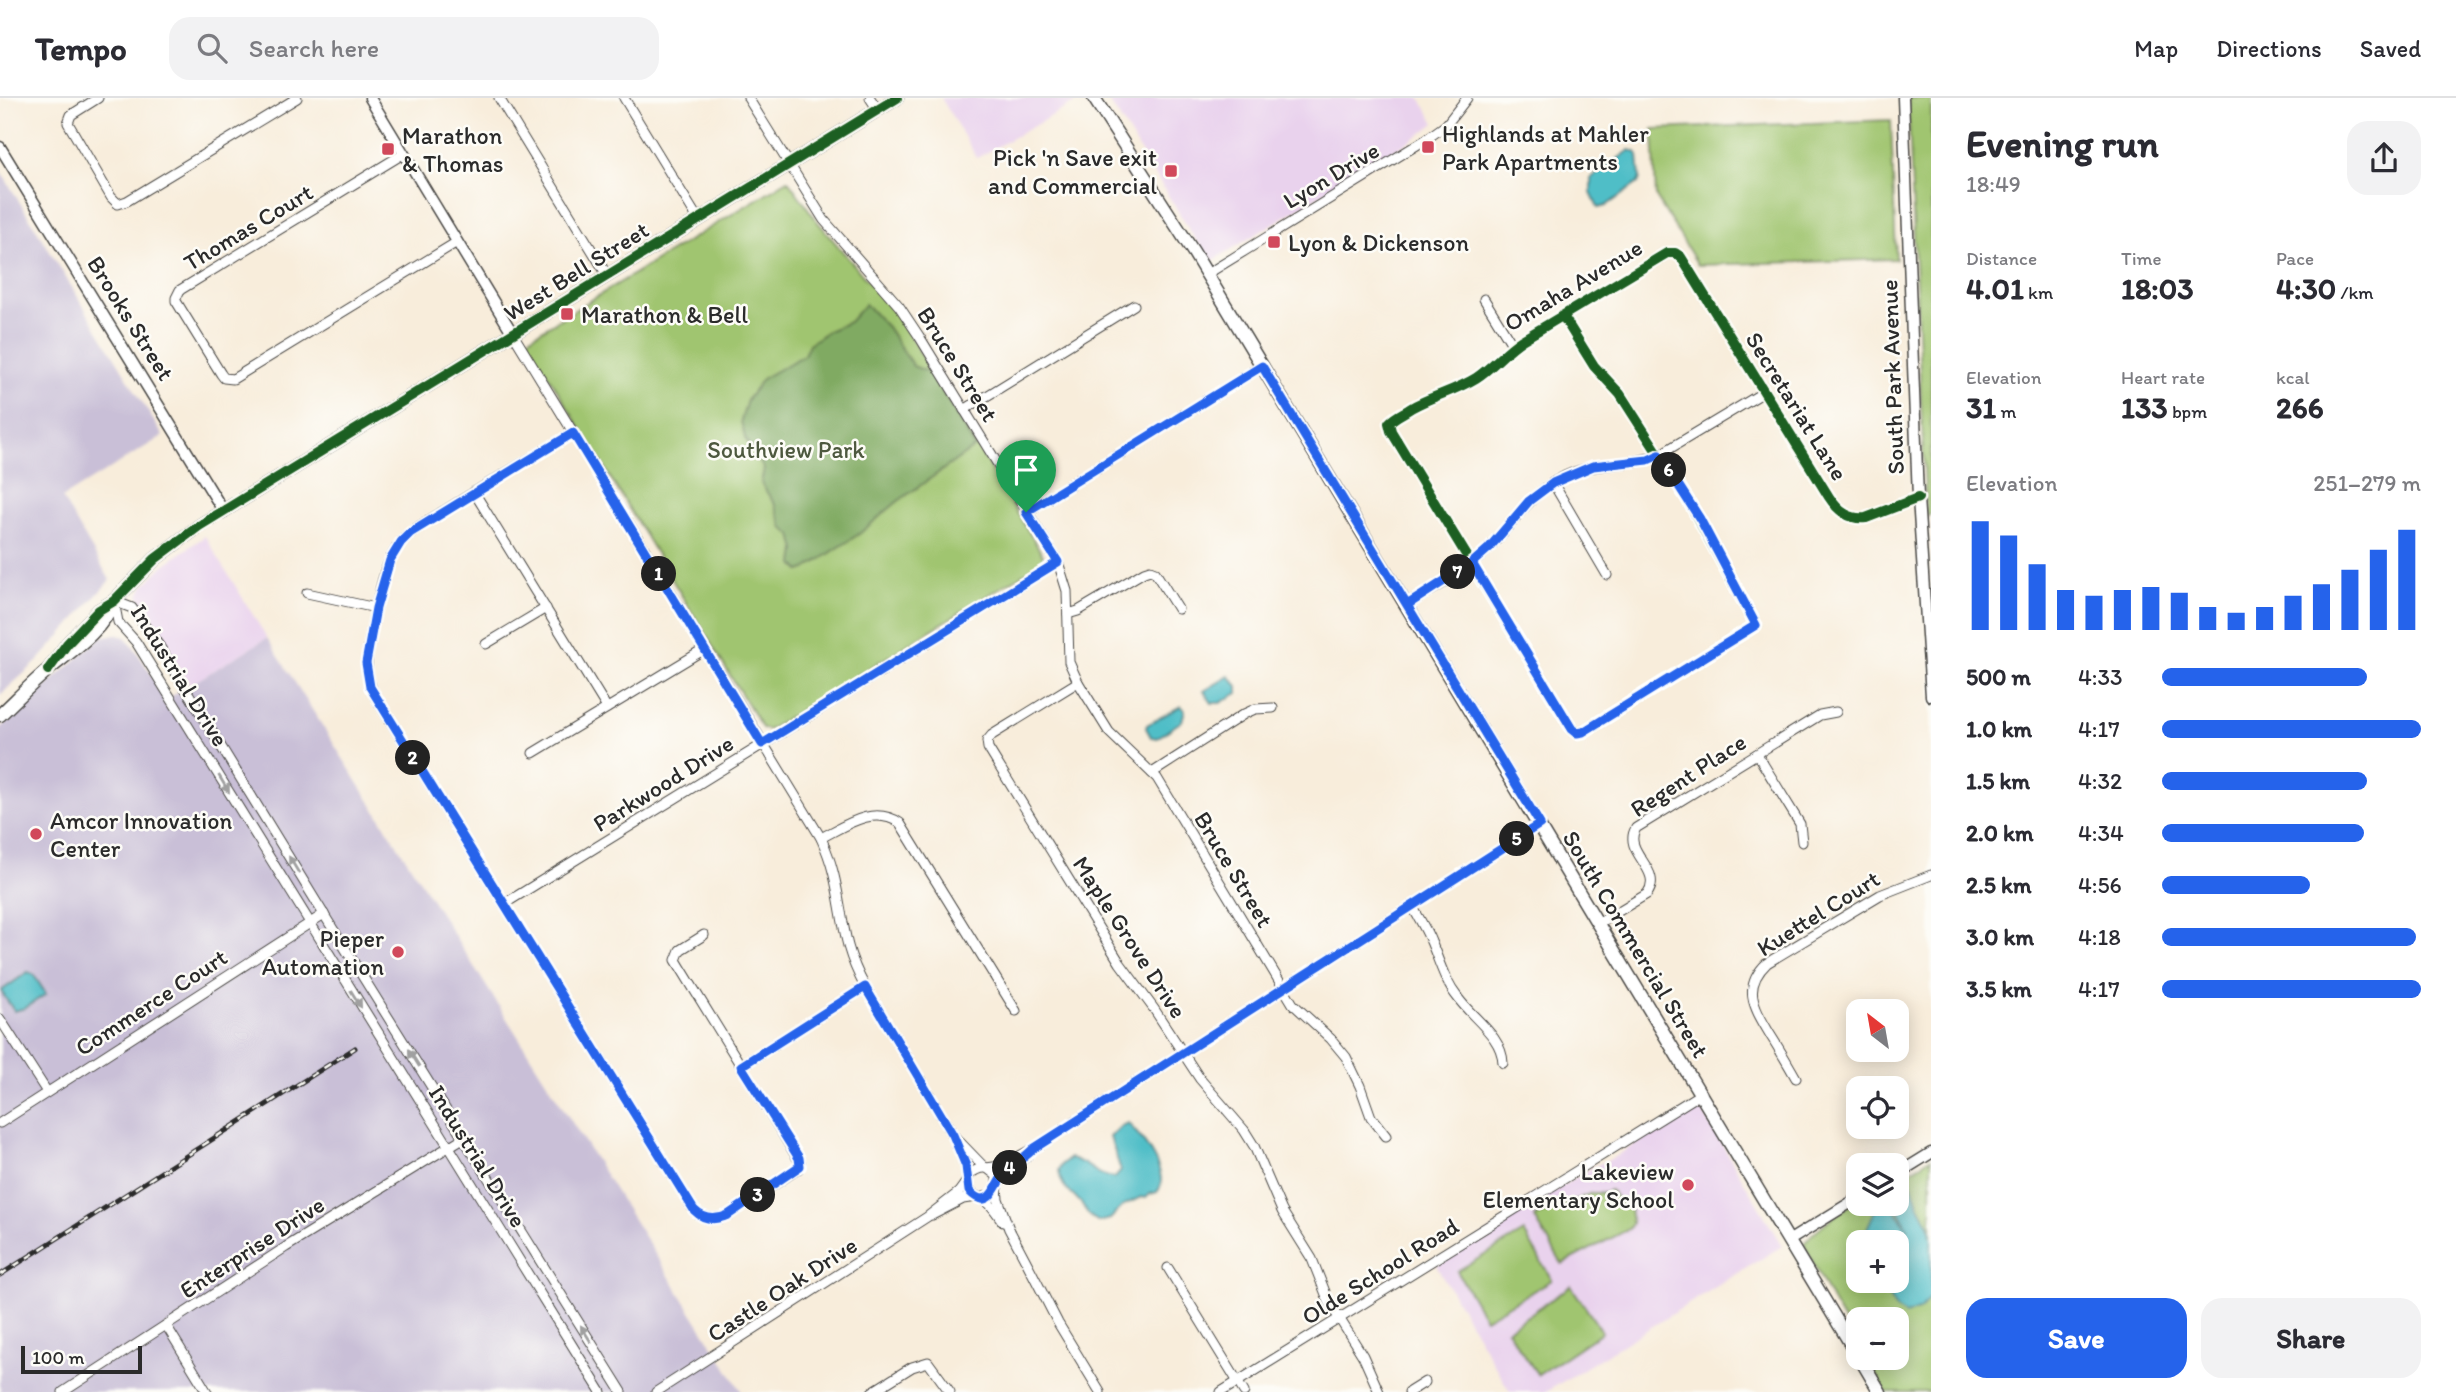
<!DOCTYPE html>
<html lang="en">
<head>
<meta charset="utf-8">
<style>
	:root { --surface:#fff; --page:#f2f2f3; --text:#2b2b33; --muted:#7c7c81; --line:#e1e1e2; --accent:#2563eb }
	body { margin:0; font-family:Itim,sans-serif; background:var(--page); color:var(--text); height:100vh; display:flex; flex-direction:column; font-size:26px; white-space:nowrap }
	* { box-sizing:border-box; margin:0 }
	p { font-size:23px; color:var(--muted) }
	.icon { flex:none; width:38px; height:38px; fill:none; stroke:currentColor; stroke-width:2; stroke-linecap:round; stroke-linejoin:round }
	.map { position:relative; flex:1; overflow:hidden }
	.details { display:flex; flex-direction:column; background:var(--surface); width:525px }
	.details>* { flex:none }
	.needle { width:46px; rotate:329deg }
	.tools { position:absolute; left:1846px; top:901px; display:grid; gap:14px }
	.tools a { display:grid; place-items:center; width:63px; height:63px; border-radius:14px; background:var(--surface); box-shadow:0 4px 18px #0003; font-size:35px }
	.scale { position:absolute; left:21px; bottom:18px; width:121px; box-sizing:border-box; padding-left:7px; border:4px solid #2b2b2b; border-top:0; font-size:19px; line-height:24px; white-space:nowrap; color:#2b2b2b; -webkit-text-stroke:5px #fdfcf7; paint-order:stroke }
	.pin { position:absolute; display:grid; place-items:center; width:60px; height:60px; color:#fff; margin:-72px -30px; border-radius:50% 50% 50% 0; rotate:-45deg; box-shadow:0 0 7px #0007 }
	.pin .icon { rotate:45deg }
	.km { position:absolute; width:35px; height:35px; margin:-18px; border-radius:50%; background:#222; color:#fff; font-size:19px; line-height:35px; text-align:center }
	.round { display:grid; place-items:center; flex:none; width:74px; height:74px; border-radius:21px; background:var(--page) }
	.headline { display:flex; align-items:center; justify-content:space-between; height:119px; padding:0 35px }
	h1 { font-size:38px; font-weight:700; line-height:52px }
	.figures { display:grid; grid-template-columns:repeat(3,1fr); gap:10px; height:119px; padding:7px 35px }
	.figures div { display:grid; align-content:center }
	.figures b { font-size:30px; font-weight:700 }
	.figures small { font-size:19px; font-weight:400 }
	.figures p { font-size:19px }
	.chart { height:196px; padding:14px 35px }
	.chart p { display:flex; justify-content:space-between }
	.chart svg { width:100%; height:126px; margin-top:7px; stroke:var(--accent); stroke-width:6 }
	.button { display:flex; gap:14px; margin-top:auto; padding:14px 35px }
	.button a { flex:1; height:80px; border-radius:21px; background:var(--accent); color:#fff; font-size:28px; font-weight:700; line-height:80px; text-align:center }
	.button a+a { background:var(--page); color:var(--text) }
	ul { padding:0 35px; list-style:none; font-size:23px }
	li { display:grid; grid-template-columns:112px 84px 1fr; align-items:center; height:52px }
	li i { height:18px; border-radius:9px; background:var(--accent) }
	header { display:flex; align-items:center; gap:42px; box-sizing:border-box; height:98px; padding:0 35px; background:var(--surface); border-bottom:2px solid var(--line) }
	header strong { font-size:33px }
	nav { display:flex; gap:38px; margin-inline-start:auto; font-size:24px }
	.search { width:490px; height:63px; background:var(--page); display:flex; align-items:center; gap:18px; box-sizing:border-box; padding:0 24px; border-radius:21px; color:var(--muted); font-size:26px }
	main { display:flex; flex:1; min-height:0 }
	.map>svg:first-child { display:block }
	.built { fill:#e9d2ed }
	.industrial { fill:#c9bfd7 }
	.green { fill:#a0c56f; stroke:#66784d; stroke-width:2; fill-rule:evenodd }
	.forest { fill:#80aa62; stroke:#566a46; stroke-width:2 }
	.water { fill:#50bec7; stroke:#3e7479; stroke-width:2 }
	.lines { fill:none; stroke-linecap:round; stroke-linejoin:round }
	.minor-casing { stroke:#4a4845; stroke-width:11 }
	.tertiary-casing { stroke:#4a4845; stroke-width:13 }
	.secondary-casing { stroke:#4a4845; stroke-width:15 }
	.minor { stroke:#fff; stroke-width:9 }
	.tertiary { stroke:#fff; stroke-width:10 }
	.secondary { stroke:#fff; stroke-width:12 }
	.rail-casing { stroke:#2b2b2b; stroke-width:5 }
	.rail { stroke:#fdfcf7; stroke-width:2.5; stroke-dasharray:8; stroke-linecap:butt }
	.cycleway-casing { stroke:#fdfcf7; stroke-width:15 }
	.cycleway { stroke:#1b5e20; stroke-width:10 }
	.oneway { fill:#a0a0a0 }
	.route-casing { stroke:#fff; stroke-width:14 }
	.route { stroke:#2563eb; stroke-width:9 }
	.poi-dot { fill:#d1495b; stroke:#fdfcf7; stroke-width:2.5 }
	.labels { text-anchor:middle; dominant-baseline:central; stroke-width:5; stroke-linejoin:round; paint-order:stroke }
	.poi-label { font-size:24px; fill:#2b2b2b; stroke:#fdfcf7; text-anchor:start }
	.street-label { font-size:24px; fill:#2b2b2b; stroke:#fdfcf7 }
	.park-label { font-size:24px; fill:#4e593f; stroke:#fdfcf7 }
</style>
</head>
<body>
<header>
<strong>Tempo</strong>
<div class="search"><svg class="icon" aria-label="search" viewBox="0 0 24 24"><circle cx="10" cy="10" r="6"/><path d="M15 15l6 6"/></svg>Search here</div>
<nav><a>Map</a><a>Directions</a><a>Saved</a></nav>
</header>
<main>
<div class="map">
<svg width="1931" height="1294" viewBox="0 0 1931 1294">
	<rect width="100%" height="100%" fill="#fdfcf7"/>
	<filter id="ink" filterUnits="userSpaceOnUse"><feTurbulence type="fractalNoise" baseFrequency=".0143" numOctaves="2"/><feDisplacementMap in="SourceGraphic" scale="14" xChannelSelector="R" yChannelSelector="G"/><feConvolveMatrix kernelMatrix="1 2 1 2 8 2 1 2 1" color-interpolation-filters="sRGB"/></filter>
	<filter id="wash" filterUnits="userSpaceOnUse"><feTurbulence type="fractalNoise" baseFrequency=".00686" numOctaves="4" result="noise"/><feDisplacementMap in="SourceGraphic" scale="28" xChannelSelector="R" yChannelSelector="G"/><feGaussianBlur stdDeviation="1.57" result="paint"/><feColorMatrix in="noise" values="0 0 0 0 0 0 0 0 0 0 0 0 0 0 0 0 0 1.4 0 .05"/><feComposite in="paint" operator="in"/></filter>
	<g filter="url(#wash)">
		<rect width="100%" height="100%" fill="#f8eddb"/>
		<!-- built -->
		<g class="built">
			<path d="M941,0H1083L977,60Z"/>
			<path d="M1107,0H1420L1435,25L1421,36L1212,163L1206,158Z"/>
			<path d="M205,438L267,540L190,587L143,514L139,498L143,489L163,468Z"/>
			<path d="M1693,1010L1703,1014L1782,1148L1546,1294H1510L1436,1167L1593,1069L1613,1060Z"/>
		</g>
		<!-- industrial -->
		<g class="industrial">
			<path d="M0,72L163,338L62,400L110,482L38,563L0,597Z"/>
			<path d="M116,536L125,539L133,548L167,601L267,540L742,1294H0V630L101,539Z"/>
		</g>
		<!-- green -->
		<g class="green">
			<path d="M1908,0H1931V416L1926,419Z"/>
			<path d="M1891,22L1896,161L1698,167L1656,99L1653,31Z"/>
			<path d="M788,82L817,123L892,212L910,238L1044,459L1041,465L768,632L762,630L528,244L529,240Z"/>
			<path d="M1931,1060V1294H1886L1866,1260H1897V1222H1858V1247L1832,1203L1804,1146C1809,1136 1848,1106 1858,1104C1862,1104 1889,1106 1897,1106V1081ZM1858,1144H1897V1183H1858Z"/>
			<path d="M1610,1092L1621,1104L1630,1110L1632,1125L1629,1131L1562,1166L1534,1119L1592,1095H1605Z"/>
			<path d="M1524,1134L1552,1182L1485,1221L1457,1173Z"/>
			<path d="M1571,1188L1602,1234L1538,1277L1507,1232Z"/>
		</g>
		<!-- forest -->
		<path class="forest" d="M865,206L887,229L913,268L931,275L975,349L897,404L859,436L806,471L800,473L794,466L796,452L792,437L783,430L775,407L761,385L764,371L745,340L741,323L747,302L762,281L804,257L809,246L828,233L849,224Z"/>
		<!-- water -->
		<g class="water">
			<path d="M1630,52L1636,54L1638,57L1640,80L1638,85L1606,108L1598,110L1591,95V80Z"/>
			<path d="M1229,578L1238,588V595L1220,605H1212L1204,593Z"/>
			<path d="M1181,608L1185,612L1182,623L1157,640L1151,639L1146,630L1147,627Z"/>
			<path d="M28,874L33,876L46,896L25,910L14,913L1,893Z"/>
			<path d="M1128,1025C1141,1039 1172,1077 1157,1094L1150,1096L1146,1100L1141,1099L1124,1107L1110,1121L1099,1124C1088,1119 1087,1113 1080,1104C1069,1090 1062,1093 1059,1072L1062,1066L1070,1060C1088,1064 1097,1079 1115,1080L1121,1073L1110,1039L1121,1028Z"/>
			<path d="M1910,1081L1918,1106L1929,1127L1931,1140V1197L1921,1211L1906,1217L1896,1211L1880,1183H1897V1144H1861L1878,1106H1892L1908,1133L1897,1106V1092Z"/>
		</g>
	</g>
	<g filter="url(#ink)">
		<g class="lines">
			<defs>
				<g id="minor">
					<path d="M98,0L71,17L68,25L111,99L118,106L127,103L297,0"/>
					<path d="M499,0L607,177"/>
					<path d="M624,0L698,121"/>
					<path d="M748,0L824,122L899,208L919,238L1058,464L1067,493L1069,564L1078,584L1109,634L1157,680L1293,906L1331,941L1346,959L1360,988L1371,1019L1386,1038"/>
					<path d="M870,0L878,12"/>
					<path d="M403,56L180,192L176,200V203L221,276L224,280L233,281L457,144"/>
					<path d="M1207,176L1425,42L1446,27L1467,0"/>
					<path d="M1484,201L1513,248"/>
					<path d="M1563,218L1594,268L1620,296L1688,402L1756,527L1583,634L1577,635L1572,631L1391,333L1389,325C1395,318 1404,315 1411,310C1432,298 1455,293 1476,280C1493,269 1505,253 1522,242L1667,155H1675L1681,159L1829,399C1838,413 1849,422 1866,420L1918,400"/>
					<path d="M513,236L821,740C839,779 838,808 848,848C852,862 858,876 865,889L953,1037L966,1068L968,1081"/>
					<path d="M964,312L1134,207"/>
					<path d="M573,335C532,360 490,384 449,410C433,420 413,430 401,444C383,465 379,499 373,525C368,551 362,573 375,598L694,1112C704,1122 715,1123 728,1117L798,1071L800,1064L676,862L680,852L704,837"/>
					<path d="M1553,385L1607,477"/>
					<path d="M474,394L607,610"/>
					<path d="M1026,414L1262,268"/>
					<path d="M307,495L376,510"/>
					<path d="M114,503L132,510L160,549L328,823L622,1294"/>
					<path d="M114,503L118,524L136,544L601,1294"/>
					<path d="M1407,507C1432,491 1461,477 1483,456C1511,429 1528,396 1565,378C1597,363 1628,369 1659,357L1764,294"/>
					<path d="M1068,516L1078,513L1144,474L1150,472L1155,474L1178,511"/>
					<path d="M486,546L546,510"/>
					<path d="M1078,584L992,637L987,643L988,650L1120,865L1154,911L1200,981L1244,1032L1254,1048L1282,1113L1312,1161L1329,1204L1363,1258L1379,1294"/>
					<path d="M533,655L705,551"/>
					<path d="M1757,656L1800,726L1802,744"/>
					<path d="M1152,675L1244,616L1255,611L1273,610"/>
					<path d="M821,740C846,727 873,707 900,725L1016,913"/>
					<path d="M504,806L1058,464"/>
					<path d="M1412,808C1419,820 1427,833 1432,846C1440,865 1445,884 1458,900C1473,921 1502,938 1503,965"/>
					<path d="M1599,825L1647,796C1665,772 1621,754 1636,730L1820,617L1836,614"/>
					<path d="M0,921L47,994"/>
					<path d="M741,968L865,889"/>
					<path d="M1796,980C1788,966 1780,952 1771,938C1756,912 1740,891 1767,865L1880,797L1931,777"/>
					<path d="M0,1025L324,816"/>
					<path d="M953,1037L984,1069"/>
					<path d="M987,1070L1000,1068L1033,1051L1540,726"/>
					<path d="M998,1086L1005,1075L1027,1058"/>
					<path d="M997,1089L998,1101L1009,1131L1027,1165L1058,1225L1100,1294"/>
					<path d="M980,1100L991,1097L997,1089V1078L987,1070C973,1069 960,1082 971,1095C975,1099 981,1099 986,1103C993,1108 998,1117 1003,1124"/>
					<path d="M932,1117L963,1101L976,1099"/>
					<path d="M1168,1170L1244,1294"/>
					<path d="M166,1227L207,1294"/>
					<path d="M63,1294L286,1149L463,1040"/>
					<path d="M656,1294L927,1119L959,1094L967,1083"/>
					<path d="M872,1294L912,1269L928,1264L950,1294"/>
					<path d="M1221,1294L1702,995"/>
					<path d="M1409,1294L1425,1284"/>
				</g>
				<g id="tertiary">
					<path d="M370,0L513,236"/>
					<path d="M1903,0L1918,400L1931,598"/>
					<path d="M0,49L224,414"/>
					<path d="M1897,1076L1931,1055"/>
					<path d="M1790,1142L1858,1100"/>
				</g>
				<g id="secondary">
					<path d="M1094,0L1194,155L1858,1258"/>
					<path d="M48,572L67,546L99,512L114,503L155,461L199,428L897,0"/>
					<path d="M0,617C16,602 32,585 49,571C74,551 102,533 114,503"/>
					<path d="M1860,1260L1880,1294"/>
				</g>
			</defs>
			<!-- minor casing -->
			<use href="#minor" class="minor-casing"/>
			<!-- tertiary casing -->
			<use href="#tertiary" class="tertiary-casing"/>
			<!-- secondary casing -->
			<use href="#secondary" class="secondary-casing"/>
			<!-- minor -->
			<use href="#minor" class="minor"/>
			<!-- tertiary -->
			<use href="#tertiary" class="tertiary"/>
			<!-- secondary -->
			<use href="#secondary" class="secondary"/>
			<defs>
				<path id="rail" d="M0,1177L355,950"/>
			</defs>
			<!-- rail casing -->
			<use href="#rail" class="rail-casing"/>
			<!-- rail -->
			<use href="#rail" class="rail"/>
			<defs>
				<g id="cycleway">
					<path d="M1563,218L1594,268L1620,296L1688,402L1756,527L1583,634L1577,635L1572,631L1391,333L1389,325C1395,318 1404,315 1411,310C1432,298 1455,293 1476,280C1493,269 1505,253 1522,242L1667,155H1675L1681,159L1829,399C1838,413 1849,422 1866,420L1918,400"/>
					<path d="M48,572L67,546L99,512L114,503L155,461L199,428L897,0"/>
				</g>
			</defs>
			<!-- cycleway casing -->
			<use href="#cycleway" class="cycleway-casing"/>
			<!-- cycleway -->
			<use href="#cycleway" class="cycleway"/>
		</g>
		<!-- one-way arrows -->
		<defs><path id="oneway-solid" d="M-6-.8H1V-3.2L6.5 0L1 3.2V.8H-6Z" transform="scale(1.75)"/></defs>
		<g class="oneway">
			<use href="#oneway-solid" transform="translate(224 686) rotate(59)"/>
			<use href="#oneway-solid" transform="translate(294 767) rotate(-121)"/>
			<use href="#oneway-solid" transform="translate(356 901) rotate(58)"/>
			<use href="#oneway-solid" transform="translate(414 960) rotate(-122)"/>
			<use href="#oneway-solid" transform="translate(586 1236) rotate(-122)"/>
		</g>
	</g>
	<g class="lines" filter="url(#ink)">
		<defs>
			<path id="route" d="M1026,414L1058,464L762,646L573,335L410,435L401,444L390,462L376,510L366,565L370,589L694,1112C704,1122 715,1123 728,1117L800,1068L799,1060L741,968L865,889L953,1037L966,1068L969,1093C991,1116 995,1084 1006,1074C1014,1065 1025,1060 1033,1051L1540,726L1407,507L1472,465L1489,450L1529,403L1553,385L1593,368L1648,362L1659,357L1700,421L1756,527L1583,634L1577,635L1572,631L1472,465L1407,507L1262,268L1026,414"/>
		</defs>
		<!-- route casing -->
		<use href="#route" class="route-casing"/>
		<!-- route -->
		<use href="#route" class="route"/>
	</g>
	<!-- markers -->
	<g class="poi-dot">
		<rect x="1421" y="42" width="14" height="14" rx="3.5"/>
		<rect x="381" y="44" width="14" height="14" rx="3.5"/>
		<rect x="1164" y="66" width="14" height="14" rx="3.5"/>
		<rect x="1267" y="137" width="14" height="14" rx="3.5"/>
		<rect x="560" y="209" width="14" height="14" rx="3.5"/>
		<circle cx="36" cy="736" r="7"/>
		<circle cx="398" cy="854" r="7"/>
		<circle cx="1688" cy="1087" r="7"/>
	</g>
	<g class="labels">
		<!-- poi labels -->
		<g class="poi-label">
			<text x="1442" y="35">Highlands at Mahler<tspan x="1442" dy="28">Park Apartments</tspan></text>
			<text x="402" y="37">Marathon<tspan x="402" dy="28">&amp; Thomas</tspan></text>
			<text x="1157" y="59" text-anchor="end">Pick 'n Save exit<tspan x="1157" dy="28">and Commercial</tspan></text>
			<text x="1288" y="144">Lyon &amp; Dickenson</text>
			<text x="581" y="216">Marathon &amp; Bell</text>
			<text x="50" y="722">Amcor Innovation<tspan x="50" dy="28">Center</tspan></text>
			<text x="384" y="840" text-anchor="end">Pieper<tspan x="384" dy="28">Automation</tspan></text>
			<text x="1674" y="1073" text-anchor="end">Lakeview<tspan x="1674" dy="28">Elementary School</tspan></text>
		</g>
		<!-- street labels -->
		<g class="street-label">
			<text transform="translate(1331 77) rotate(-31)">Lyon Drive</text>
			<text transform="translate(248 129) rotate(-31)">Thomas Court</text>
			<text transform="translate(576 173) rotate(-32)">West Bell Street</text>
			<text transform="translate(1573 187) rotate(-31)">Omaha Avenue</text>
			<text transform="translate(131 220) rotate(58)">Brooks Street</text>
			<text transform="translate(958 266) rotate(58)">Bruce Street</text>
			<text transform="translate(1892 279) rotate(-92)">South Park Avenue</text>
			<text transform="translate(1797 308) rotate(58)">Secretariat Lane</text>
			<text transform="translate(180 577) rotate(58)">Industrial Drive</text>
			<text transform="translate(1688 677) rotate(-33)">Regent Place</text>
			<text transform="translate(663 685) rotate(-32)">Parkwood Drive</text>
			<text transform="translate(1234 771) rotate(59)">Bruce Street</text>
			<text transform="translate(1818 815) rotate(-32)">Kuettel Court</text>
			<text transform="translate(1130 839) rotate(57)">Maple Grove Drive</text>
			<text transform="translate(1636 846) rotate(59)">South Commercial Street</text>
			<text transform="translate(151 904) rotate(-33)">Commerce Court</text>
			<text transform="translate(478 1058) rotate(58)">Industrial Drive</text>
			<text transform="translate(252 1149) rotate(-33)">Enterprise Drive</text>
			<text transform="translate(1380 1173) rotate(-32)">Olde School Road</text>
			<text transform="translate(782 1191) rotate(-33)">Castle Oak Drive</text>
		</g>
		<!-- park labels -->
		<g class="park-label">
			<text x="786" y="351">Southview Park</text>
		</g>
	</g>
</svg>
<div class="tools">
<a><svg class="needle" viewBox="-14 -14 28 28"><path d="M0-13l5 13h-10z" fill="#e53935"/><path d="M0 13l5-13h-10z" fill="#7c7c81"/></svg></a>
<a><svg class="icon" aria-label="locate" viewBox="0 0 24 24"><circle cx="12" cy="12" r="6"/><path d="M12 2v4M12 18v4M2 12h4M18 12h4"/></svg></a>
<a><svg class="icon" aria-label="layers" viewBox="0 0 24 24"><path d="M12 4l9 5-9 5-9-5zM3 14l9 5 9-5"/></svg></a>
<a>+</a>
<a>−</a>
</div>
<div class="scale">100 m</div>
<div class="pin" style="left:1026px;top:414px;background:#1e9e55"><svg class="icon" aria-label="arrive" viewBox="0 0 24 24"><path d="M6 21V4h12l-3 4 3 4H6"/></svg></div>
<b class="km" style="left:659px;top:476px">1</b>
<b class="km" style="left:413px;top:660px">2</b>
<b class="km" style="left:758px;top:1097px">3</b>
<b class="km" style="left:1010px;top:1070px">4</b>
<b class="km" style="left:1517px;top:741px">5</b>
<b class="km" style="left:1669px;top:372px">6</b>
<b class="km" style="left:1458px;top:474px">7</b>
</div>
<section class="details">
<div class="headline"><div><h1>Evening run</h1><p>18:49</p></div><a class="round"><svg class="icon" aria-label="share" viewBox="0 0 24 24"><path d="M12 15V3M7 8l5-5 5 5M5 13v7h14v-7"/></svg></a></div>
<div class="figures">
<div><p>Distance</p><b>4.01<small> km</small></b></div>
<div><p>Time</p><b>18:03</b></div>
<div><p>Pace</p><b>4:30<small> /km</small></b></div>
</div>
<div class="figures">
<div><p>Elevation</p><b>31<small> m</small></b></div>
<div><p>Heart rate</p><b>133<small> bpm</small></b></div>
<div><p>kcal</p><b>266</b></div>
</div>
<div class="chart"><p><span>Elevation</span>251–279 m</p>
<svg viewBox="0 0 160 44" preserveAspectRatio="none"><path d="M5 44V6M15 44V11M25 44V21M35 44V30M45 44V32M55 44V30M65 44V29M75 44V31M85 44V36M95 44V38M105 44V36M115 44V32M125 44V28M135 44V23M145 44V16M155 44V9"/></svg>
</div>
<ul>
<li><b>500 m</b>4:33<i style="width:79%"></i></li>
<li><b>1.0 km</b>4:17<i style="width:100%"></i></li>
<li><b>1.5 km</b>4:32<i style="width:79%"></i></li>
<li><b>2.0 km</b>4:34<i style="width:78%"></i></li>
<li><b>2.5 km</b>4:56<i style="width:57%"></i></li>
<li><b>3.0 km</b>4:18<i style="width:98%"></i></li>
<li><b>3.5 km</b>4:17<i style="width:100%"></i></li>
</ul>
<div class="button"><a>Save</a><a>Share</a></div>
</section>
</main>
</body>
</html>
